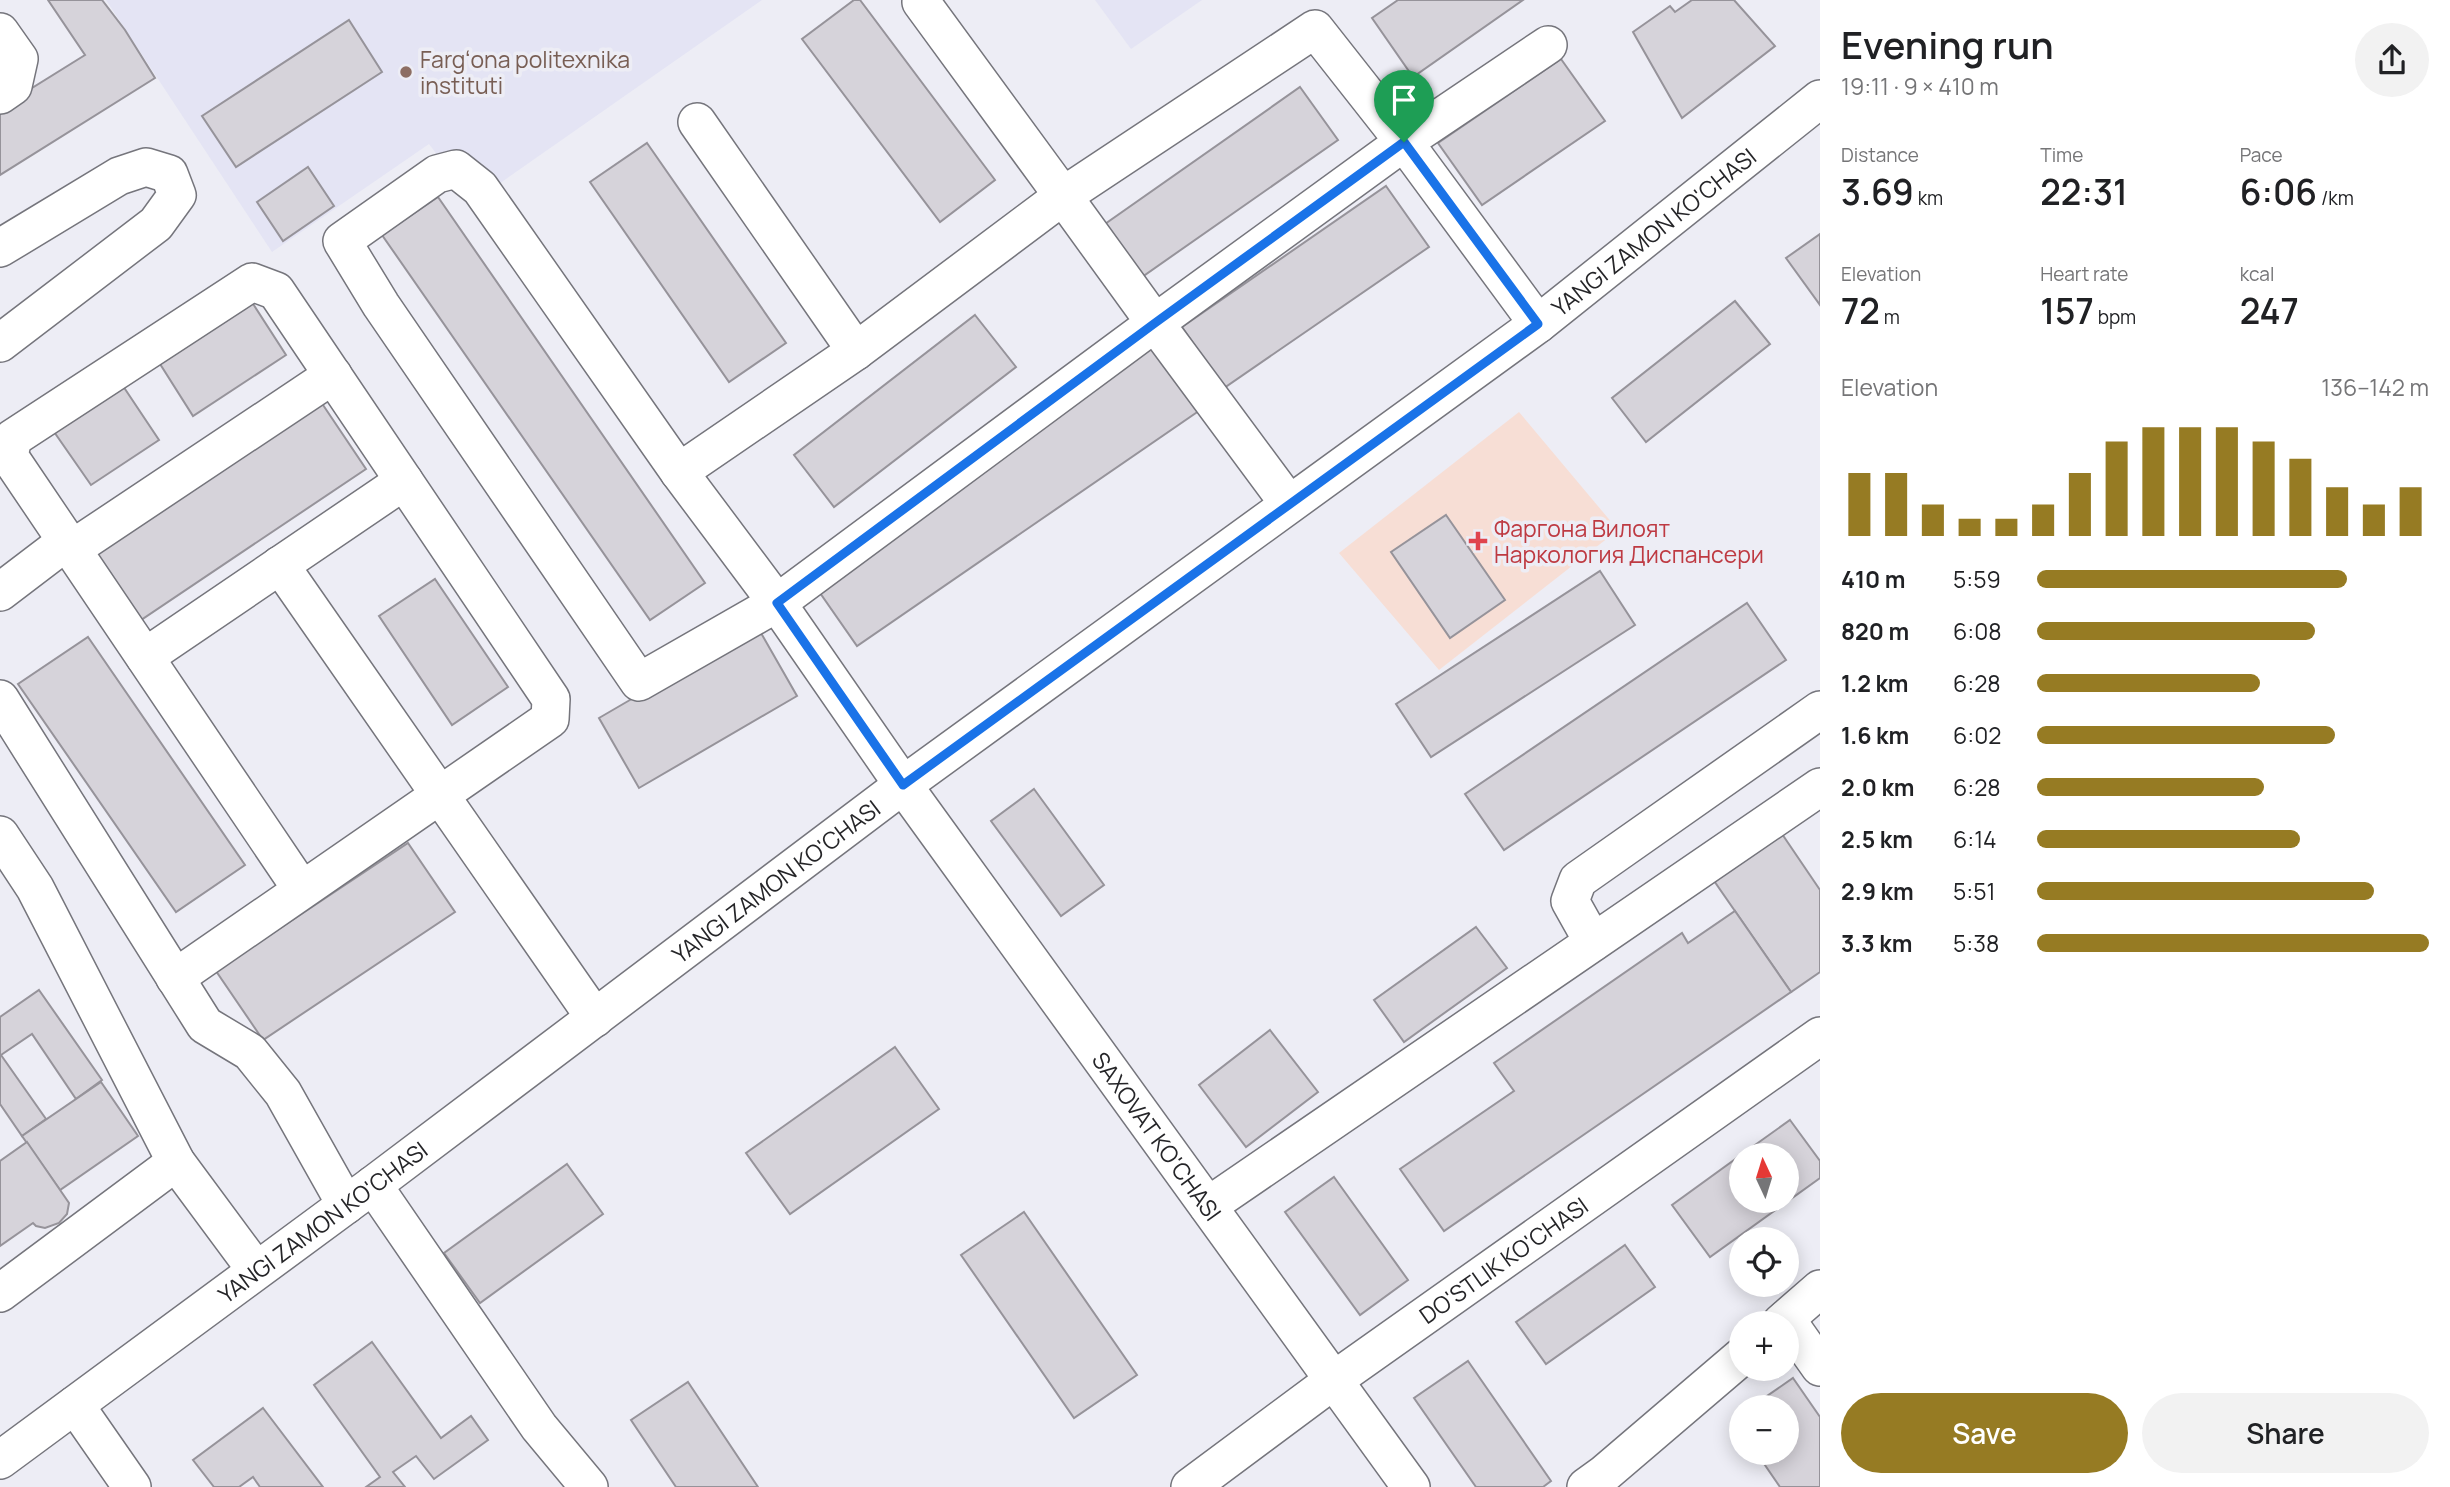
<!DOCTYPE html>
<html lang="en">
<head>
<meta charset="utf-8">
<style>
	:root { --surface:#fff; --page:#f2f2f2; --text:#202124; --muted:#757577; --accent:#967b23 }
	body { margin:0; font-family:Manrope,sans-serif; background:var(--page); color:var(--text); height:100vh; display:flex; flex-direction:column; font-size:26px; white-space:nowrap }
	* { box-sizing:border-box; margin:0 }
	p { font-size:23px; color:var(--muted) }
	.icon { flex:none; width:38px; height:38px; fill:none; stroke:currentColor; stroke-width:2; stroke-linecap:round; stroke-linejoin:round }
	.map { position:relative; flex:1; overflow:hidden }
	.panel { display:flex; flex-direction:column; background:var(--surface); width:630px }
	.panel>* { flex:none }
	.needle { width:46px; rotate:356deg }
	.fabs { position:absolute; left:1729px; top:1143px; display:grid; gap:14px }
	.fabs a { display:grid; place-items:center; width:70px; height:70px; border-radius:50%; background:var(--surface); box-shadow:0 4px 18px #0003; font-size:35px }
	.pin { position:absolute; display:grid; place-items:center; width:60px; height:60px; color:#fff; margin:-72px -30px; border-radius:50% 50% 50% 0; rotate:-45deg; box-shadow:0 0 7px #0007 }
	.pin .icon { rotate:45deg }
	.round { display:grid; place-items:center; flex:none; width:74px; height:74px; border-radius:37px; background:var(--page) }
	.head { display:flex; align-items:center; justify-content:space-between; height:119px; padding:0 21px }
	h1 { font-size:38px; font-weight:600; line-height:52px }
	.stats { display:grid; grid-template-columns:repeat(3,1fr); gap:10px; height:119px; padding:7px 21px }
	.stats div { display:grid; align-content:center }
	.stats b { font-size:35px; font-weight:600 }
	.stats small { font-size:19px; font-weight:400 }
	.stats p { font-size:19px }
	.chart { height:196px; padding:14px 21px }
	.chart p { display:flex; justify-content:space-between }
	.chart svg { width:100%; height:126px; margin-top:7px; stroke:var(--accent); stroke-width:6 }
	.button { display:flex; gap:14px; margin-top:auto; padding:14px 21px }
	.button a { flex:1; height:80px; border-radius:42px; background:var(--accent); color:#fff; font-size:28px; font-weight:600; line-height:80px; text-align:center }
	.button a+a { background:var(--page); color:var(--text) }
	ul { padding:0 21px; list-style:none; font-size:23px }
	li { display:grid; grid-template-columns:112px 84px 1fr; align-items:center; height:52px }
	li i { height:18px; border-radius:9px; background:var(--accent) }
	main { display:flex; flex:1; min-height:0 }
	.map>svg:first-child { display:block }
	.built { fill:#e4e4f4 }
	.medical { fill:#f7ded5 }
	.building { fill:#d6d3da; stroke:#96939a; stroke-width:2 }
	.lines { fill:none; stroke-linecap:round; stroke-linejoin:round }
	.minor-casing { stroke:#75757c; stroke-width:40 }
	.minor { stroke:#fff; stroke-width:37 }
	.route-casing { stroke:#fff; stroke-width:14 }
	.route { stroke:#1a73e8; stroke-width:9 }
	.education-dot { fill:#8d6e63; stroke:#ededf5; stroke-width:2.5 }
	.health-dot { fill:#e0444e; stroke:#ededf5; stroke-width:2.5 }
	.labels { text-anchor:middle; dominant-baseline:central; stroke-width:7; stroke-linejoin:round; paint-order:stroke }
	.education-label { font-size:23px; fill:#785e54; stroke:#ededf5; text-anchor:start }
	.street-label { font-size:23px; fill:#252528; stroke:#ededf5 }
	.health-label { font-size:23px; fill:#be3a42; stroke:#ededf5; text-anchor:start }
</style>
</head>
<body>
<main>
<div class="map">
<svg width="1820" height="1487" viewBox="0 0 1820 1487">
	<rect width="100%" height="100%" fill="#ededf5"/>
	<!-- built -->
	<g class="built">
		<path d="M106,0H762L473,202L429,144L272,252Z"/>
		<path d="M1095,0H1202L1131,49Z"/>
	</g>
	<!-- medical -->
	<path class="medical" d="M1519,412L1618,530L1439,670L1339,553Z"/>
	<!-- building -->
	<g class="building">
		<path d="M48,0H102L125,30L155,78L0,175V108L85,55Z"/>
		<path d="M854,0H860L995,180L940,222L802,39Z"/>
		<path d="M1398,0H1523L1413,77L1372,18Z"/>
		<path d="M1692,0H1734L1775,46L1682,118L1633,32L1670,6L1675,12Z"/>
		<path d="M349,20L382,72L236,167L202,116Z"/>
		<path d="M1561,59L1605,121L1482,205L1438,143Z"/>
		<path d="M1300,87L1338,140L1142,277L1105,224Z"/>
		<path d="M647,143L786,343L729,382L590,182Z"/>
		<path d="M308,167L334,206L283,241L257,202Z"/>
		<path d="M1386,186L1429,247L1224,388L1182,327Z"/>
		<path d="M438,197L705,583L650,620L382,235Z"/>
		<path d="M1820,234V305L1786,258Z"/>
		<path d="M248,296L286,355L193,416L155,356Z"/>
		<path d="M1735,301L1770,344L1646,442L1612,398Z"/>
		<path d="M975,315L1016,367L834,507L794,455Z"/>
		<path d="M1159,339L1206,406L857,646L811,580Z"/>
		<path d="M119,380L159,440L91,485L50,426Z"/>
		<path d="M319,399L366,469L138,622L90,553Z"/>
		<path d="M1446,515L1505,600L1450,638L1391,552Z"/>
		<path d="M1600,571L1635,625L1431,757L1396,704Z"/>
		<path d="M435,579L508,687L452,725L379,616Z"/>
		<path d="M1747,603L1786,660L1504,850L1465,794Z"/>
		<path d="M757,626L797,696L639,788L599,718Z"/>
		<path d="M88,637L245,865L176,912L18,684Z"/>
		<path d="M1034,789L1104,885L1061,916L991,821Z"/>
		<path d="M1778,828L1820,890V972L1791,992L1710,875Z"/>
		<path d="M408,843L455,912L263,1040L216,971Z"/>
		<path d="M1735,911L1791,992L1444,1231L1400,1169L1514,1091L1494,1063L1682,933L1688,943Z"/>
		<path d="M1476,927L1507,968L1404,1042L1374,1000Z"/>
		<path d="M39,990L102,1080L76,1099L32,1034L1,1055L46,1119L22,1136L0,1104V1017Z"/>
		<path d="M1270,1030L1318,1092L1246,1147L1199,1085Z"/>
		<path d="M895,1047L939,1109L790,1214L746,1153Z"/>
		<path d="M101,1082L138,1136L60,1190L22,1136Z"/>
		<path d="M1790,1120L1820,1161V1178L1710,1257L1672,1205L1741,1155V1200H1787V1155H1741Z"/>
		<path d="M27,1142L69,1203L67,1214L59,1223L45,1228L36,1226L33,1223L0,1246V1161Z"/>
		<path d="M567,1164L603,1214L480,1303L444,1253Z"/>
		<path d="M1334,1177L1408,1280L1360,1315L1285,1212Z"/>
		<path d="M1024,1212L1137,1375L1074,1418L961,1255Z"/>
		<path d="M1625,1245L1655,1287L1546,1364L1516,1322Z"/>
		<path d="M372,1342L441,1438L471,1416L488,1440L434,1479L416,1456L393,1472L405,1487H366L380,1477L314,1385Z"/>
		<path d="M1468,1361L1551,1481L1543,1487H1476L1414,1398Z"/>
		<path d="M1793,1378L1820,1417V1487H1780L1756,1452H1787V1407H1751Z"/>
		<path d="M688,1382L758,1487H676L631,1420Z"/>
		<path d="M263,1408L323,1487H260L253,1477L239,1487H214L193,1460Z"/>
	</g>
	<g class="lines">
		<defs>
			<g id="minor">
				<path d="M921,2L1063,196L1315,29L1404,142L1155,323L1289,504"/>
				<path d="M0,32L19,59L13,86L0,95"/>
				<path id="s1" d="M697,122L856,351L1063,196L1155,323L777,603L679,472L480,188L456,169L437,174L342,241L381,305L639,682L777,603L903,785L1411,1487"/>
				<path d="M0,248L119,176L146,167L169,174L177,195L156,224L0,343"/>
				<path d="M1538,324L1404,142L1548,45"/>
				<path d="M679,472L856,351"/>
				<path d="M72,549L333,375"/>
				<path d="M280,565L595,1018"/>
				<path d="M0,592L67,541"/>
				<path d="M145,657L404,481"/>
				<path d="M0,699L205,1025L250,1052L283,1093L346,1205"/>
				<path d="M0,835L35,888L176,1162L256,1270"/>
				<path d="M1593,942L1570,901L1578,880L1820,710"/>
				<path d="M175,978L550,719L551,699L276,291L252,282L13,438L9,456L302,890"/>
				<path d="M373,1185L539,1427L589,1487"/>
				<path d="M1208,1206L1820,787"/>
				<path d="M0,1293L176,1162"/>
				<path d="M1786,1319L1820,1367"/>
				<path d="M1781,1323L1820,1289"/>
				<path d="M75,1405L132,1487"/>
				<path id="s2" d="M0,1460L373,1185L903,785L1538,324L1820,99"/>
				<path id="s3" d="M1190,1487L1334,1380L1820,1036"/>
				<path d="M1586,1487L1604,1474L1741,1357"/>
			</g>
		</defs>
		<!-- minor casing -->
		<use href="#minor" class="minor-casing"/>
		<!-- minor -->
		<use href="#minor" class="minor"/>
	</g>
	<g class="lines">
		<defs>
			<path id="route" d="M1404,142L1538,324L903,785L777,603L1155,323Z"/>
		</defs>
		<!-- route casing -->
		<use href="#route" class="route-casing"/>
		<!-- route -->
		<use href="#route" class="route"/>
	</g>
	<!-- markers -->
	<circle class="education-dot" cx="406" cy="72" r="7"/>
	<path class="health-dot" d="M1474.5 530.5h7v7h7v7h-7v7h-7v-7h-7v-7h7z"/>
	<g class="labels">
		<!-- education labels -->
		<g class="education-label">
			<text x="420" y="59">Fargʻona politexnika<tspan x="420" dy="26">instituti</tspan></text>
		</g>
		<!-- street labels -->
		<g class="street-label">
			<text stroke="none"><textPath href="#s2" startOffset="2060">YANGI ZAMON KO'CHASI</textPath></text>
			<text stroke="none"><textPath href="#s2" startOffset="968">YANGI ZAMON KO'CHASI</textPath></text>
			<text stroke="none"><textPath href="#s1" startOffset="3187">SAXOVAT KO'CHASI</textPath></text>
			<text stroke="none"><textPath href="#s2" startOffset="401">YANGI ZAMON KO'CHASI</textPath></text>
			<text stroke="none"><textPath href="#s3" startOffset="387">DO'STLIK KO'CHASI</textPath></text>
		</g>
		<!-- health labels -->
		<g class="health-label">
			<text x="1494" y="528">Фаргона Вилоят<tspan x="1494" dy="26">Наркология Диспансери</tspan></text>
		</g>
	</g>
</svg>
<div class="fabs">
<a><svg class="needle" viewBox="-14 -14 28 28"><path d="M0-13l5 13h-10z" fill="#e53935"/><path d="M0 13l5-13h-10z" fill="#757577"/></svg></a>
<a><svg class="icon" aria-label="locate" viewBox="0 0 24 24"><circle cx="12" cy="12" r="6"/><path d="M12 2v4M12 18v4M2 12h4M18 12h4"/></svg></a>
<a>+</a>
<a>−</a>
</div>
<div class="pin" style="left:1404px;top:142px;background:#1e9e55"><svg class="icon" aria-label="arrive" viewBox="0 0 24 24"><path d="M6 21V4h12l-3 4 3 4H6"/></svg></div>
</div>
<section class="panel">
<div class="head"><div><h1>Evening run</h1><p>19:11 · 9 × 410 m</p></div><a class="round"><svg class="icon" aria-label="share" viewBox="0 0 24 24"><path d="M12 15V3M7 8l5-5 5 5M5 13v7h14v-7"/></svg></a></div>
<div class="stats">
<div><p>Distance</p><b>3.69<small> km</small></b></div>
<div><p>Time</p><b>22:31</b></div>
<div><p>Pace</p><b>6:06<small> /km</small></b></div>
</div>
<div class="stats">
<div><p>Elevation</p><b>72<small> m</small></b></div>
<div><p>Heart rate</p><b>157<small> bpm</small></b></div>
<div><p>kcal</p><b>247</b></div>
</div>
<div class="chart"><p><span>Elevation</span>136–142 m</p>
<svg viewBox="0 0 160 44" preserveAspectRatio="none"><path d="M5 44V22M15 44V22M25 44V33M35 44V38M45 44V38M55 44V33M65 44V22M75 44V11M85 44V6M95 44V6M105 44V6M115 44V11M125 44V17M135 44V27M145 44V33M155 44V27"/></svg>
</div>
<ul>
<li><b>410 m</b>5:59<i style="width:79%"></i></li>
<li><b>820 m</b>6:08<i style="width:71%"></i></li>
<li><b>1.2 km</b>6:28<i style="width:57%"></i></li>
<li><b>1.6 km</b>6:02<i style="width:76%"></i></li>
<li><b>2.0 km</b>6:28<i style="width:58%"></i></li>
<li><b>2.5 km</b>6:14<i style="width:67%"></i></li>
<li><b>2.9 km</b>5:51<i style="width:86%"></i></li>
<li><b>3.3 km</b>5:38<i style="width:100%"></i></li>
</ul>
<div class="button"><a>Save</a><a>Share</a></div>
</section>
</main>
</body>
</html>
